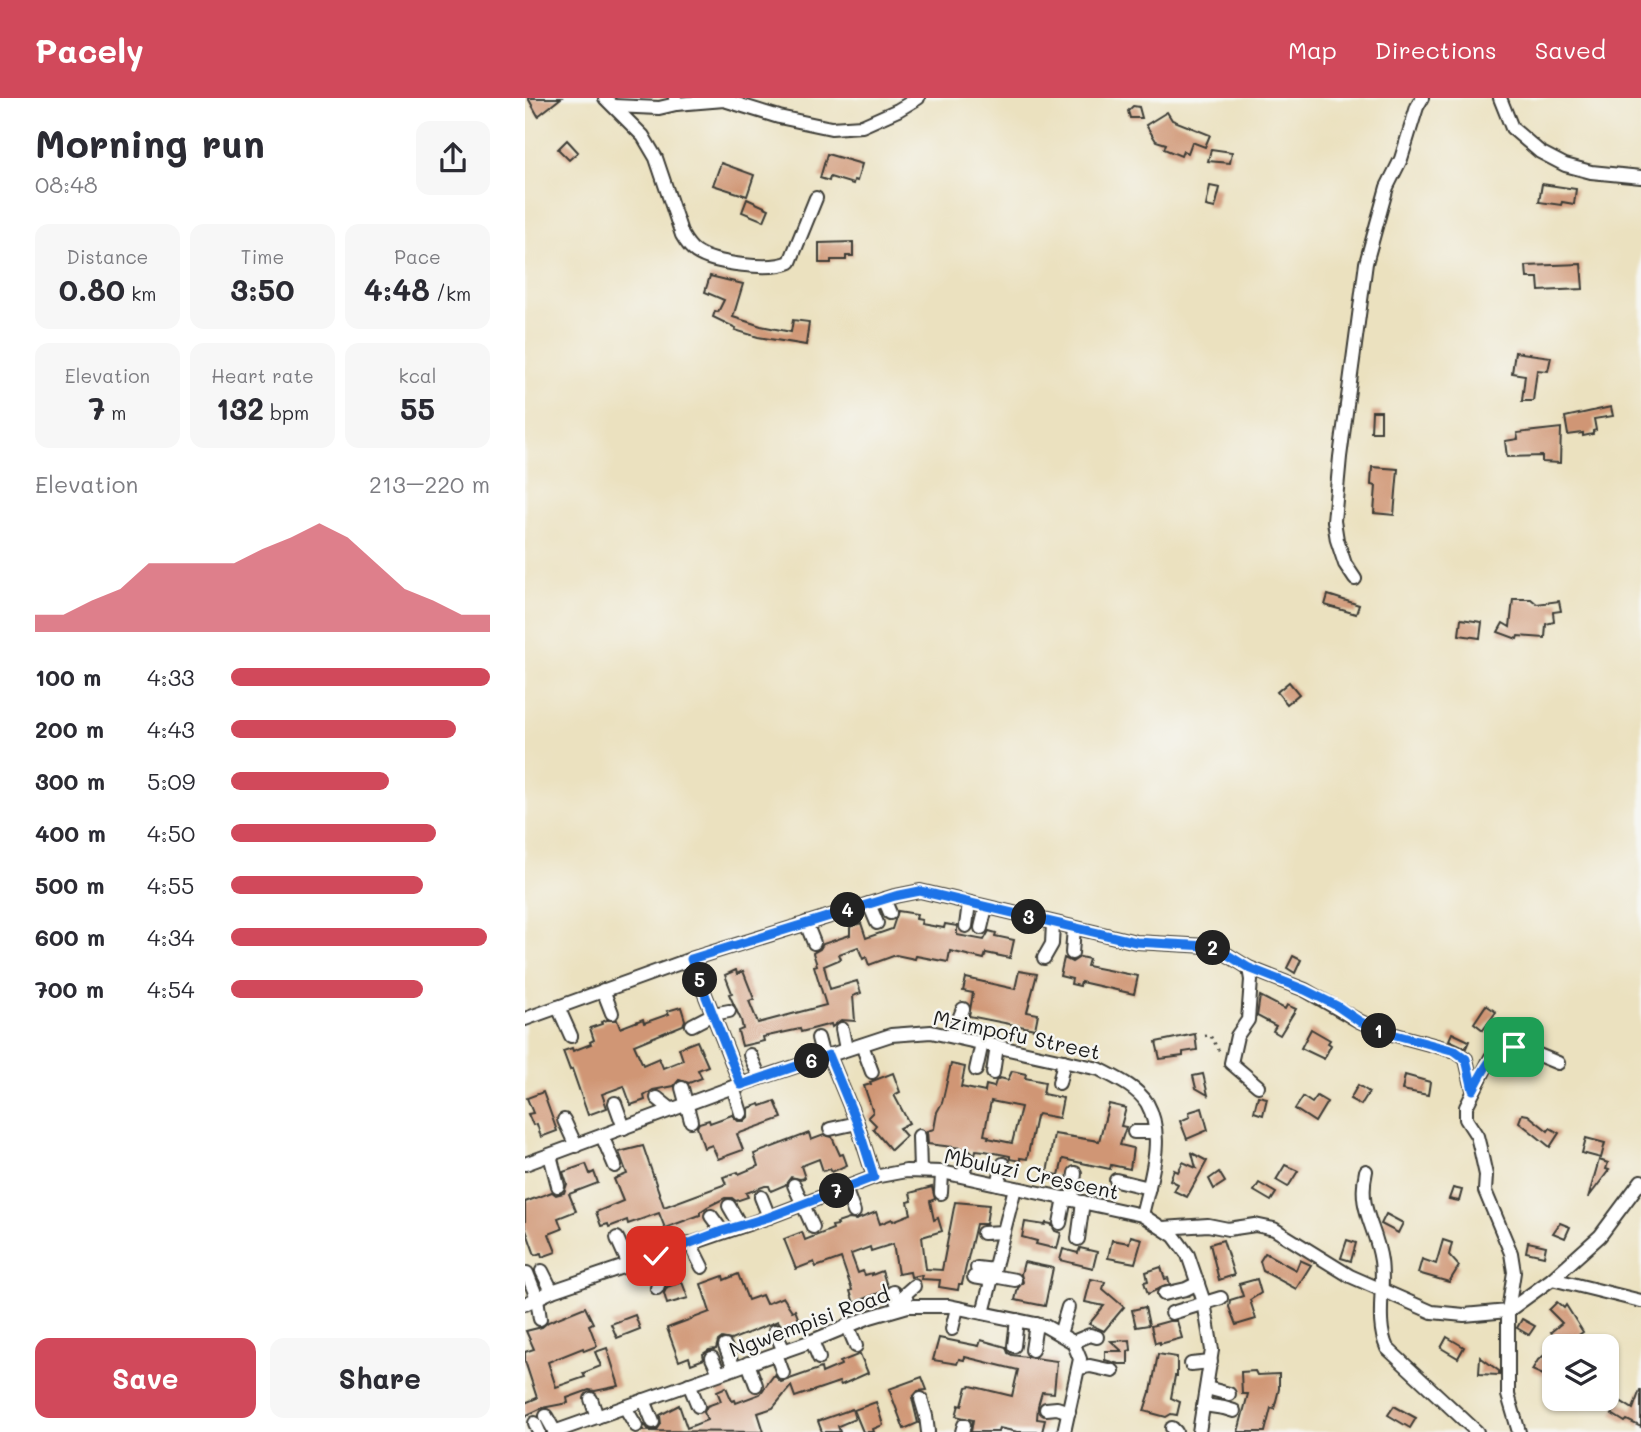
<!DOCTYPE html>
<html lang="en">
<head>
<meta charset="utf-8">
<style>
	:root { --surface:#fff; --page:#f7f7f7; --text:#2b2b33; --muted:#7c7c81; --accent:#d1495b }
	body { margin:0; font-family:Mali,sans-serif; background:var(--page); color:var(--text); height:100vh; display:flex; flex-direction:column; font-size:26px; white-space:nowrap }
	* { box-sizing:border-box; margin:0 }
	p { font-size:23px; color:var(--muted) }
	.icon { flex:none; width:38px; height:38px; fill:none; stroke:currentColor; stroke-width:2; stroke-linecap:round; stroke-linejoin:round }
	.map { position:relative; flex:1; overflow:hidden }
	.drawer { display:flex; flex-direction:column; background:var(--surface); width:525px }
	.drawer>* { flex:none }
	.fabs { position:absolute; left:1017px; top:1236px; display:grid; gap:14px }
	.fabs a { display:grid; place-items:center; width:77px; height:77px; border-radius:14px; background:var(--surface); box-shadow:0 2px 5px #0004; font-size:35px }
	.pin { position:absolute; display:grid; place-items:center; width:60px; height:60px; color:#fff; margin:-30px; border-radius:14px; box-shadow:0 4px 10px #0006 }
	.km { position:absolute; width:35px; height:35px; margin:-18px; border-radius:50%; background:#222; color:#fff; font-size:19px; line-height:35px; text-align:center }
	.round { display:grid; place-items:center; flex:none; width:74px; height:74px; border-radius:14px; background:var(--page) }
	.head { display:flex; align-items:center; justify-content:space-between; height:119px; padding:0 35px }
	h1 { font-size:38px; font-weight:700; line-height:52px }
	.metrics { display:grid; grid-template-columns:repeat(3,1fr); gap:10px; height:119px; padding:7px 35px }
	.metrics div { display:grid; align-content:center; border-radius:14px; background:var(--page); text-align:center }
	.metrics b { font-size:30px; font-weight:700 }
	.metrics small { font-size:19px; font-weight:400 }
	.metrics p { font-size:19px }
	.chart { height:196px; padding:14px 35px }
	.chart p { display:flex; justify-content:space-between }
	.chart svg { width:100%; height:126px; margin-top:7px; fill:var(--accent); opacity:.7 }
	.button { display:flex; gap:14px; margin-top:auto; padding:14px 35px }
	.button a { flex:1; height:80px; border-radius:14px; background:var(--accent); color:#fff; font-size:28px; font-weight:700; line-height:80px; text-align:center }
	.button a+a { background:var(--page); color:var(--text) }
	ul { padding:0 35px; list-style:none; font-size:23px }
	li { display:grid; grid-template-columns:112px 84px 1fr; align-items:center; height:52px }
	li i { height:18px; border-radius:9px; background:var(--accent) }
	header { display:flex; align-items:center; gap:42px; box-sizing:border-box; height:98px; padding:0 35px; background:var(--accent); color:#fff }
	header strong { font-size:33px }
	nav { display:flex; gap:38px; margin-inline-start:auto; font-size:24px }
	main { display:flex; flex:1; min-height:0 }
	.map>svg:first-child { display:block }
	.building { fill:#d09674; fill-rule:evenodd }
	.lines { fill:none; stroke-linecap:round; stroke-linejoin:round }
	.street-casing { stroke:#3b3a34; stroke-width:16 }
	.path { stroke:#3b3a34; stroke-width:2.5; stroke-dasharray:2 5; stroke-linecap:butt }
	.street { stroke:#fff; stroke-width:12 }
	.route-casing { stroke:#fff; stroke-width:14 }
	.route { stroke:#1a73e8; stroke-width:9 }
	.labels { text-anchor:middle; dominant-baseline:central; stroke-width:5; stroke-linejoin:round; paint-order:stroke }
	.street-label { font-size:21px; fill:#1c1c1c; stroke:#f6f6f2 }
</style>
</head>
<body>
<header>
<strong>Pacely</strong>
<nav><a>Map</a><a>Directions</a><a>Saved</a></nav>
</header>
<main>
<section class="drawer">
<div class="head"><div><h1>Morning run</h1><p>08:48</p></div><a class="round"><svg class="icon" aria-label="share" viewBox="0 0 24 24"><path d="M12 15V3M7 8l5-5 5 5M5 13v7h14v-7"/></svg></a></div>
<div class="metrics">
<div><p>Distance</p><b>0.80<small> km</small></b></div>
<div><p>Time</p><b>3:50</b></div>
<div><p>Pace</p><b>4:48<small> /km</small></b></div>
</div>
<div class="metrics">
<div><p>Elevation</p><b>7<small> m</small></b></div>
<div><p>Heart rate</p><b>132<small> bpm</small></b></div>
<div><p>kcal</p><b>55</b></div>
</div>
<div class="chart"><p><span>Elevation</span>213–220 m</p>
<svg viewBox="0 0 160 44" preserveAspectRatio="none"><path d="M0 44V38L10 38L20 33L30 29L40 20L50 20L60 20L70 20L80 15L90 11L100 6L110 11L120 20L130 29L140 33L150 38L160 38V44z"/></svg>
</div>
<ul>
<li><b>100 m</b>4:33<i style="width:100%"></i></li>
<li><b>200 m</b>4:43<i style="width:87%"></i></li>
<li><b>300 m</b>5:09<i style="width:61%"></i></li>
<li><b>400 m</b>4:50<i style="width:79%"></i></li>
<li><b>500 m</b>4:55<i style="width:74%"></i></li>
<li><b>600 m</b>4:34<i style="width:99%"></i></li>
<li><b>700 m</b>4:54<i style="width:74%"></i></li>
</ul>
<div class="button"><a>Save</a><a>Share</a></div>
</section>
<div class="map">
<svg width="1116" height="1334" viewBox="0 0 1116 1334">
	<rect width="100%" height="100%" fill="#f6f6f2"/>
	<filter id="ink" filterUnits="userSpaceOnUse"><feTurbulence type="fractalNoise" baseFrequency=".0143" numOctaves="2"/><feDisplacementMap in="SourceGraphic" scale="14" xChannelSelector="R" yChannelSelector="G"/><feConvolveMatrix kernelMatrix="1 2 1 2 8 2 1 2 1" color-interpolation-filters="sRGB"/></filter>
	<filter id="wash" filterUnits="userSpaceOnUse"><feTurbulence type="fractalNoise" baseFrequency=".00686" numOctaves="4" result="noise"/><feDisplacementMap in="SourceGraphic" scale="28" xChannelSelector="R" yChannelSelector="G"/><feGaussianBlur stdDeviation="1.57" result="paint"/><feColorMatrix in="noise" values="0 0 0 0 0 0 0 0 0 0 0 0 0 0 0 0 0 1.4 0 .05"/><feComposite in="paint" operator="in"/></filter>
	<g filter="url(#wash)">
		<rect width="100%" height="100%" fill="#ebe1bf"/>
		<g id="blocks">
			<!-- building -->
			<g class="building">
				<path d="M3,0H36L13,18Z"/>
				<path d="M608,8L614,9L617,20H605L603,13Z"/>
				<path d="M642,14L647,22L685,37L680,49L667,44L663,55L658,53L656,58L639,51L641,46L631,43L621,27Z"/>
				<path d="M42,42L53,54L44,62L33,51Z"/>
				<path d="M686,51L707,54L705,65L683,63Z"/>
				<path d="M302,56L337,66L332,83L329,82L328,86L305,79L304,83L295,80Z"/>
				<path d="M196,65L229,77L222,98L188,87Z"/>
				<path d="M1017,86L1051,91L1049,106L1037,104L1036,107L1014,104Z"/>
				<path d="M685,88L695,90L690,110L681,108Z"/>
				<path d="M222,101L244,111L239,123L217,114Z"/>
				<path d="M328,144V158H321V162H306V165H294V145Z"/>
				<path d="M1056,166L1058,191L1014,193L1013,180H1002L1001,168Z"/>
				<path d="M185,178L218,186L208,219L236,228L266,234L268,222L284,224L281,247L233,239L210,232L211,230L188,219L190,213L193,214L199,202L180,194Z"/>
				<path d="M990,254L1026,259L1023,273L1012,272L1008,303H997L1000,277L987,275Z"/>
				<path d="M1086,309L1088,318L1069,321L1071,332L1068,333V336L1058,338V335L1043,337L1040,319Z"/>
				<path d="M847,313H856V334H846Z"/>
				<path d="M1036,330L1035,365L1017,364V358L982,359L980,343L993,341L992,335Z"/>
				<path d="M847,369L873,371L869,417L849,415L851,388L846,387Z"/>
				<path d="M803,497L834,507L831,516L800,507Z"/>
				<path d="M988,501H1006L1012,506L1034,503L1036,513L1028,514L1029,524L1021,526L1020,540L993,538L992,541L973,534L978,525L985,529Z"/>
				<path d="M936,521L957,524L955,540L934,537Z"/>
				<path d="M764,584L774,596L762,606L752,594Z"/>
				<path d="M373,813L392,816L391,821L397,822L396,826L419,830L420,826L432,828V837L459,842L464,833L471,835L470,838L489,842L485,860L461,855L459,861L425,853L423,864L391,858L390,861L371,857L344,867L341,859L338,861L333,849L314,856L316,861L299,868L305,891L332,883L336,895L328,898L330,923L316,922L307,929L306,926L276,934L275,931L238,939L239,943L217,948L213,933L218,931L216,922L204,896L207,895L200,877L211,872L212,876L218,873L229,901L224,903L233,925L301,907L289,868L292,867L288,855L295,851L298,846L325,837V829L336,825L341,840L367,831Z"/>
				<path d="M768,858L776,862L770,875L762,870Z"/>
				<path d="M555,859L564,861L562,868L613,878L609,896L556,884L555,888L546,886L547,881L535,878L539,860L547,864Z"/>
				<path d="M494,873L512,876L502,914L513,916L510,931L444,918L448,895L438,893L441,880L490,891Z"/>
				<path d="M735,898L760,911L762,907L771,911L755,937L748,933L751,928L732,918Z"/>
				<path d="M961,907L971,914L958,932L949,925Z"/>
				<path d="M156,909L160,922L158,927L109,947L118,967L134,960L138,970L158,962L154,950L172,943L183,968L173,972L177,980L164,985L154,982L149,988L128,992L119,998L120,1002L106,1007L99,988L77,996L82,1010L63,1017L47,971L45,972L38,953L47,950L48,953L66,946L65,944L69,942L65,930L77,926L76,924L82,922H92L95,930L118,921L119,925L144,916L142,913Z"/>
				<path d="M786,931L805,942L803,945L806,947L799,961L776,950Z"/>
				<path d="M927,935L944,943L941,950L924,942Z"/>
				<path d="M670,936L672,952L658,954V958L635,961L631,944Z"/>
				<path d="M426,966L440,969L436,989L460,994L461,987L469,989L471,983L475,980L483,982L487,973L501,976L500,980L520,984L518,996L538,1000L534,1020L513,1016L511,1019L502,1061L495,1060V1063L485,1061V1058L460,1053L451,1052L450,1057L445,1052L436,1053L437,1050L403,1046L402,1033L409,1031L412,1014L417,1005ZM466,1003L496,1009L487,1045L463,1040L464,1038L459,1037Z"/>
				<path d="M368,975L375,994L369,997L384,1025L374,1030L381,1038L366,1052L348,1031L351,1027L343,1019L348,1014L339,988L346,986L345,984Z"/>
				<path d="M678,976L683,997L671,990L668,978Z"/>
				<path d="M880,977L905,984L903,997L877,992Z"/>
				<path d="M833,987L844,994L836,1007L825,1001Z"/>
				<path d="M18,994L32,1033L16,1039L12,1026L8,1027L3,1016L8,1015L2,1000Z"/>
				<path d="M733,998L742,1000L738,1017L729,1014Z"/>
				<path d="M792,998L802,1004L790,1024L770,1011L778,999L787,1005Z"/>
				<path d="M250,1003L257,1020L212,1036L218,1052L193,1061L187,1047L179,1050L172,1029L174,1025L184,1022L185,1025L207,1017L213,1023H219L224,1018V1010L235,1006L236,1008Z"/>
				<path d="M584,1006L601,1010L596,1028L601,1029L595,1047L608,1050L605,1071L586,1067L585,1071L538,1061L534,1077L522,1075L529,1036L574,1043Z"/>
				<path d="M677,1010L683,1032L662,1041L655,1023L665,1019L664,1014Z"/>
				<path d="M997,1016L1003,1017L1023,1033L1025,1030L1034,1035L1025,1049L994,1024Z"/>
				<path d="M284,1035L286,1042L299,1037L307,1039L315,1057L318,1056L322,1067L307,1074L305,1071L298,1073L294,1061L276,1068L280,1080L275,1081L266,1079L260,1087L246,1093L244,1088H240L221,1095L223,1099L211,1103L207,1100H200L182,1109L175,1114V1117L140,1130L134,1115L103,1126L102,1122L84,1129L83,1126L76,1128L71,1114L98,1103L89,1081L102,1076L94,1054L118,1048L139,1109L201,1086L198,1079L213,1074L214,1076L233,1068L229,1056Z"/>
				<path d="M1061,1040L1080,1045L1076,1060L1057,1055Z"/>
				<path d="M667,1055L682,1063L662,1099L649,1093L653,1086L645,1082L649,1072L653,1074L658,1064L671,1070Z"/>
				<path d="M1074,1062L1083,1065L1081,1071L1084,1072L1063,1100Z"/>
				<path d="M61,1066L65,1076L69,1074L73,1085L44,1096L51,1113L33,1120L37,1131L24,1136L31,1154L17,1159L16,1155L10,1157L0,1129V1104L27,1094L31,1097L39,1095L42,1086L38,1074Z"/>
				<path d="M760,1067L773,1073L763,1089L751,1082Z"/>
				<path d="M694,1074L700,1084L689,1091L684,1081Z"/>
				<path d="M734,1085L751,1095L746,1103L729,1093Z"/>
				<path d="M407,1089L410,1101L405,1103L409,1122L413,1120L417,1133L397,1139L401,1171L417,1172L430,1104L464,1107L461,1126H451L437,1186H434L433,1192L414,1189L415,1182L396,1181L397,1177L386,1179L385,1174L373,1176L368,1146L346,1153L345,1149L326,1156L333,1175L338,1173L340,1177L347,1175V1177L357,1173L362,1188L359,1193L329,1205L325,1193L327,1192L316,1160L291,1169L289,1164L271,1171L259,1141L277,1134L280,1142L308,1131L307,1128L313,1127L312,1125L324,1121L331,1122L351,1114L355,1126L367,1121L368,1123L386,1116L383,1104L387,1103L385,1095Z"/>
				<path d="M928,1090L937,1092L934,1103L924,1101Z"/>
				<path d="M861,1116L878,1125L873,1135L856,1126Z"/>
				<path d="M500,1124L520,1127L521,1125L526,1126L530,1133L536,1135L532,1151L511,1146L512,1143L497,1139Z"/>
				<path d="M1035,1125L1045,1129L1040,1140L1028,1135Z"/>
				<path d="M606,1138L617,1141L610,1165L583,1160L587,1142L604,1145Z"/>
				<path d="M698,1142L709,1177L694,1182L685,1146Z"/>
				<path d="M822,1142L831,1145L826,1163L816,1160Z"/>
				<path d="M918,1142L927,1145L924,1157L934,1168L924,1184L893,1175L897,1161L911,1166Z"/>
				<path d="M1003,1144L1021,1148L1019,1158L1001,1154Z"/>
				<path d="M555,1150L572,1154L568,1170L535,1162L538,1151L553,1155Z"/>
				<path d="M740,1155L771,1172L775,1162L786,1167L771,1191L738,1173L735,1163Z"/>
				<path d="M499,1164L528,1170L520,1208L490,1202L493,1190L498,1184L496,1176Z"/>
				<path d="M636,1169L640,1181L643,1180L645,1186L623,1196L619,1184L623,1183L621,1174Z"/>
				<path d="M213,1176L223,1202L237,1197L241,1206L258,1199L267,1213L270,1212L275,1225L259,1231L253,1223L206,1242L197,1240L193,1243L191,1251L184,1252L178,1256L179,1261L166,1266L164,1259L154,1263L142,1230L185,1214L176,1186L198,1178L199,1182Z"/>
				<path d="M566,1181L580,1184L578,1191L599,1209L579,1233L564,1226L579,1208L560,1204Z"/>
				<path d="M732,1181L736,1195L725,1202L731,1221L711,1227L704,1209L705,1202L718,1198L714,1186Z"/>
				<path d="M157,1184L163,1200L142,1206L139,1195L142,1189Z"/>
				<path d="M1032,1204L1039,1210L1041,1207L1058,1234L1048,1241L1054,1248H1025L1031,1240L1026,1234L1037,1225L1024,1212Z"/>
				<path d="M60,1209L68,1225L64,1227L72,1248L59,1253L58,1250L23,1264L31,1289L60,1279L58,1275L76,1268L70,1254L82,1250L94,1288L70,1293L64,1292L42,1300L43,1305L17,1310L0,1318V1305L12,1300L0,1263V1254L9,1251L1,1233L17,1229L23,1224Z"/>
				<path d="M620,1209L624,1227L611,1229L607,1212Z"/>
				<path d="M110,1217L115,1231L92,1240L86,1226Z"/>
				<path d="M997,1221L1010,1228L1004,1237L992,1230Z"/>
				<path d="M644,1223H652L657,1240L635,1246V1244L630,1245L626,1228Z"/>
				<path d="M922,1239L939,1249L933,1260L916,1250Z"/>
				<path d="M414,1240L454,1248L456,1242L481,1249L483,1255L487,1257L532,1263L529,1295L517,1294L513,1308L512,1321L520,1322L517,1334H493L474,1330L473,1334H446L448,1322L431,1318L434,1307L437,1308L442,1289L446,1288L487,1298L493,1272L440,1259L439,1262L434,1261L432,1266L408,1262Z"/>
				<path d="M605,1242L606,1252L603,1253V1266H594L580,1262V1253H597L586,1243Z"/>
				<path d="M335,1256L343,1275L316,1287L314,1284L270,1299L266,1288L248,1310L233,1315L239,1334L118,1333L119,1326L123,1331L132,1332L136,1326L135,1317L154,1307L162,1330L182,1322L179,1314L182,1308L196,1303L192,1293L201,1289L207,1303L210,1302L211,1305L235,1296L249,1277L256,1284L296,1270L297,1275L316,1267L315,1264Z"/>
				<path d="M633,1256L652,1259V1278H650L646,1300L655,1304L652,1317L646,1316L641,1319L619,1313L625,1294H626Z"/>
				<path d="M1021,1256L1022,1268L1018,1277L1007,1272L1013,1262Z"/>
				<path d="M955,1259L974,1273V1277L954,1276Z"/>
				<path d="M730,1273L732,1277L754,1276V1291L749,1311L746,1310L740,1334H713L723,1296H717L716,1274Z"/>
				<path d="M397,1279L402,1292L393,1293L387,1300L393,1325L379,1331L364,1291Z"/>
				<path d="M1115,1292H1116V1329L1102,1322L1100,1324L1087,1316L1095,1303L1108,1311Z"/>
				<path d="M351,1304L358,1327L348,1331L349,1334H338L329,1312Z"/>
				<path d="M869,1308L891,1320L885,1330L863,1317Z"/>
				<path d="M327,1311L330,1321L313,1328L315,1334H297L293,1323Z"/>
			</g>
		</g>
	</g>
	<g filter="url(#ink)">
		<use href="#blocks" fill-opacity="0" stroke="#3b3a34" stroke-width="2"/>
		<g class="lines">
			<defs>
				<g id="street">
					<path d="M80,0L118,38L131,60L157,137C161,144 165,150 171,154C189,166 246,173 265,164L291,100"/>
					<path d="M975,0L987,30L1015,54L1040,67L1066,74L1116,79"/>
					<path d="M151,6L199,2L254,19L306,30L337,28L373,12L393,0"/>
					<path d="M89,8L134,10L151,6L150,0"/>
					<path d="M830,481L820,466L812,442L809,423L815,359L841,165L862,89L876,61L892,9L897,0"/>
					<path d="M359,801L365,815"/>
					<path d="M344,806L352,825"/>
					<path d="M281,825L289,845"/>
					<path d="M441,828L444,805"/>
					<path d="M456,830L461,809"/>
					<path d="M547,855L549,830"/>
					<path d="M519,860L527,846L528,825"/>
					<path d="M166,861L216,987"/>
					<path d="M724,870L726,882L723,922L712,938L706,965L733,988"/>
					<path d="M78,892L87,915"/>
					<path d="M33,909L46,938"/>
					<path d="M0,921L166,861L370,798L395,793L611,844L682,848L698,854L724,870L780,892L834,923L856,933L930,953L941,961L948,992"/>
					<path d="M167,927L188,916L204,913"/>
					<path d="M317,931L321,951"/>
					<path d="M427,938L438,911"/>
					<path d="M293,940L298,959"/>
					<path d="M337,947L347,974"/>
					<path d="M225,957L235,980"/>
					<path d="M304,957L332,1025L349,1079"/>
					<path d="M451,972L457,945"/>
					<path d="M468,975L472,948"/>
					<path d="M534,985L539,963"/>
					<path d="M208,989L216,1015"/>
					<path d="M157,990L166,1023"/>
					<path d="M132,1000L147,1012"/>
					<path d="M90,1005L99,1030"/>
					<path d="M39,1022L51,1048"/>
					<path d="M305,1031L332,1025"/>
					<path d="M609,1034H629"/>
					<path d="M77,1038L90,1068"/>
					<path d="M394,1038L395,1073"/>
					<path d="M25,1057L33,1088"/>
					<path d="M0,1066L208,989L366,937L406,934L574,971C589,979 612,989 622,1005C641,1039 625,1082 617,1117"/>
					<path d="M841,1073C832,1112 851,1127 856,1163C860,1192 850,1223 862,1250L952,1334"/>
					<path d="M438,1078L442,1060"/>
					<path d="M591,1082L624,1090"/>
					<path d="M473,1086L478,1066"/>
					<path d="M269,1087L288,1129"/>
					<path d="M320,1090L329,1114"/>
					<path d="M416,1095L417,1074"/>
					<path d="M236,1099L244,1119"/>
					<path d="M547,1102L550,1075"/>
					<path d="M204,1108L215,1127"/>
					<path d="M186,1118L197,1133"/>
					<path d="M535,1125L540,1100"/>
					<path d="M638,1130L683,1127L703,1131L730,1127L749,1131L825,1178L907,1214L939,1217L983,1213L989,1174L986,1155L960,1093L961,1077L955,1050L952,1038L941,1021V1009L966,959L977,952L989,949L999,951L1033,965"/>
					<path d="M458,1135L479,1134"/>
					<path d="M92,1140L104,1167"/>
					<path d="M553,1141L558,1104"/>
					<path d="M115,1142L124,1161"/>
					<path d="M165,1145L177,1169"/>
					<path d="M131,1158L136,1179L132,1190"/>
					<path d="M452,1170L469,1172"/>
					<path d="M17,1173L27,1193"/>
					<path d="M2,1175L12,1200L15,1221"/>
					<path d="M468,1178L490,1182"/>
					<path d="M449,1179L467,1182"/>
					<path d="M1027,1181L1116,1203"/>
					<path d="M368,1194L374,1210"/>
					<path d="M639,1196L661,1191L673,1185"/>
					<path d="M0,1206L27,1193L244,1119L349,1079L381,1073L417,1074L617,1117L649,1138L663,1157L679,1204L687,1252L674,1334"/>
					<path d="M383,1208L380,1196L389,1188"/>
					<path d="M458,1215L490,1090"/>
					<path d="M647,1215L696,1200"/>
					<path d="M322,1227L331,1248"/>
					<path d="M427,1231L432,1210"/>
					<path d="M250,1233L259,1253"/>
					<path d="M535,1236L543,1209"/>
					<path d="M287,1243L294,1260"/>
					<path d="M548,1244L565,1237L572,1239"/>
					<path d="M200,1248L209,1270"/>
					<path d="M489,1248L492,1222"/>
					<path d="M507,1252L511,1226"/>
					<path d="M251,1256L258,1275"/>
					<path d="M187,1260L194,1275"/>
					<path d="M223,1265L231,1287"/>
					<path d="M666,1266L686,1264"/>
					<path d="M554,1270L565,1268L588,1273"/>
					<path d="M164,1286L173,1308"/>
					<path d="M682,1290L704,1296"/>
					<path d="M66,1301L72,1319"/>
					<path d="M396,1301L401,1318L403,1334"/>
					<path d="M119,1302L128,1324"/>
					<path d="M679,1307L699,1310L709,1313"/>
					<path d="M100,1309L111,1328"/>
					<path d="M521,1311L532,1310L544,1314"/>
					<path d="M21,1318L30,1334"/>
					<path d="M10,1325L14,1334"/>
					<path d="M647,1330L651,1334"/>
					<path d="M29,1334L287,1243L345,1219L383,1208H424L520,1228L548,1244L555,1261L539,1334"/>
					<path d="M437,1334L439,1327"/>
					<path d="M994,1334L983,1297V1213L1027,1181L1075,1138L1116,1083"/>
				</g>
			</defs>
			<!-- street casing -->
			<use href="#street" class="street-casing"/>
			<!-- path -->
			<path class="path" d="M680,938L685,937L696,956"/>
			<!-- street -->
			<use href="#street" class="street"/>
		</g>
	</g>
	<g class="lines" filter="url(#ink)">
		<defs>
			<path id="route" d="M131,1158L197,1133L244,1119L349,1079L332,1025L304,957L216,987L166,861L370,798L395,793L611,844L682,848L698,854L724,870L780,892L812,908L834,923L856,933L930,953L941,961L948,992C960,971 963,956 989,949"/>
		</defs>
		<!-- route casing -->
		<use href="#route" class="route-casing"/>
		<!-- route -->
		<use href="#route" class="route"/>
	</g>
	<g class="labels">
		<!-- street labels -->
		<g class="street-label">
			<text transform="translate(492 936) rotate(12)">Mzimpofu Street</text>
			<text transform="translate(507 1075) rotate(12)">Mbuluzi Crescent</text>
			<text transform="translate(284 1223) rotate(-20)">Ngwempisi Road</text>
		</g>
	</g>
</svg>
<div class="fabs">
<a><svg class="icon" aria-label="layers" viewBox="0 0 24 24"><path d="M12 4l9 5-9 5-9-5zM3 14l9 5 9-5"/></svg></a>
</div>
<div class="pin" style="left:989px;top:949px;background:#1e9e55"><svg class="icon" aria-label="arrive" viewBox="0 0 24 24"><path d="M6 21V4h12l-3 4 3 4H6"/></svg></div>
<div class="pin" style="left:131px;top:1158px;background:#d93025"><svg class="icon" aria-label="check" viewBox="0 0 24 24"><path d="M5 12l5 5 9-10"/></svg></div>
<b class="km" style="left:854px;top:933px">1</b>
<b class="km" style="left:688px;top:850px">2</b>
<b class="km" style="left:504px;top:819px">3</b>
<b class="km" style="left:323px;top:812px">4</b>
<b class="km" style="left:175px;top:882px">5</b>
<b class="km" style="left:287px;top:963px">6</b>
<b class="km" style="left:312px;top:1093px">7</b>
</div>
</main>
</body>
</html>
